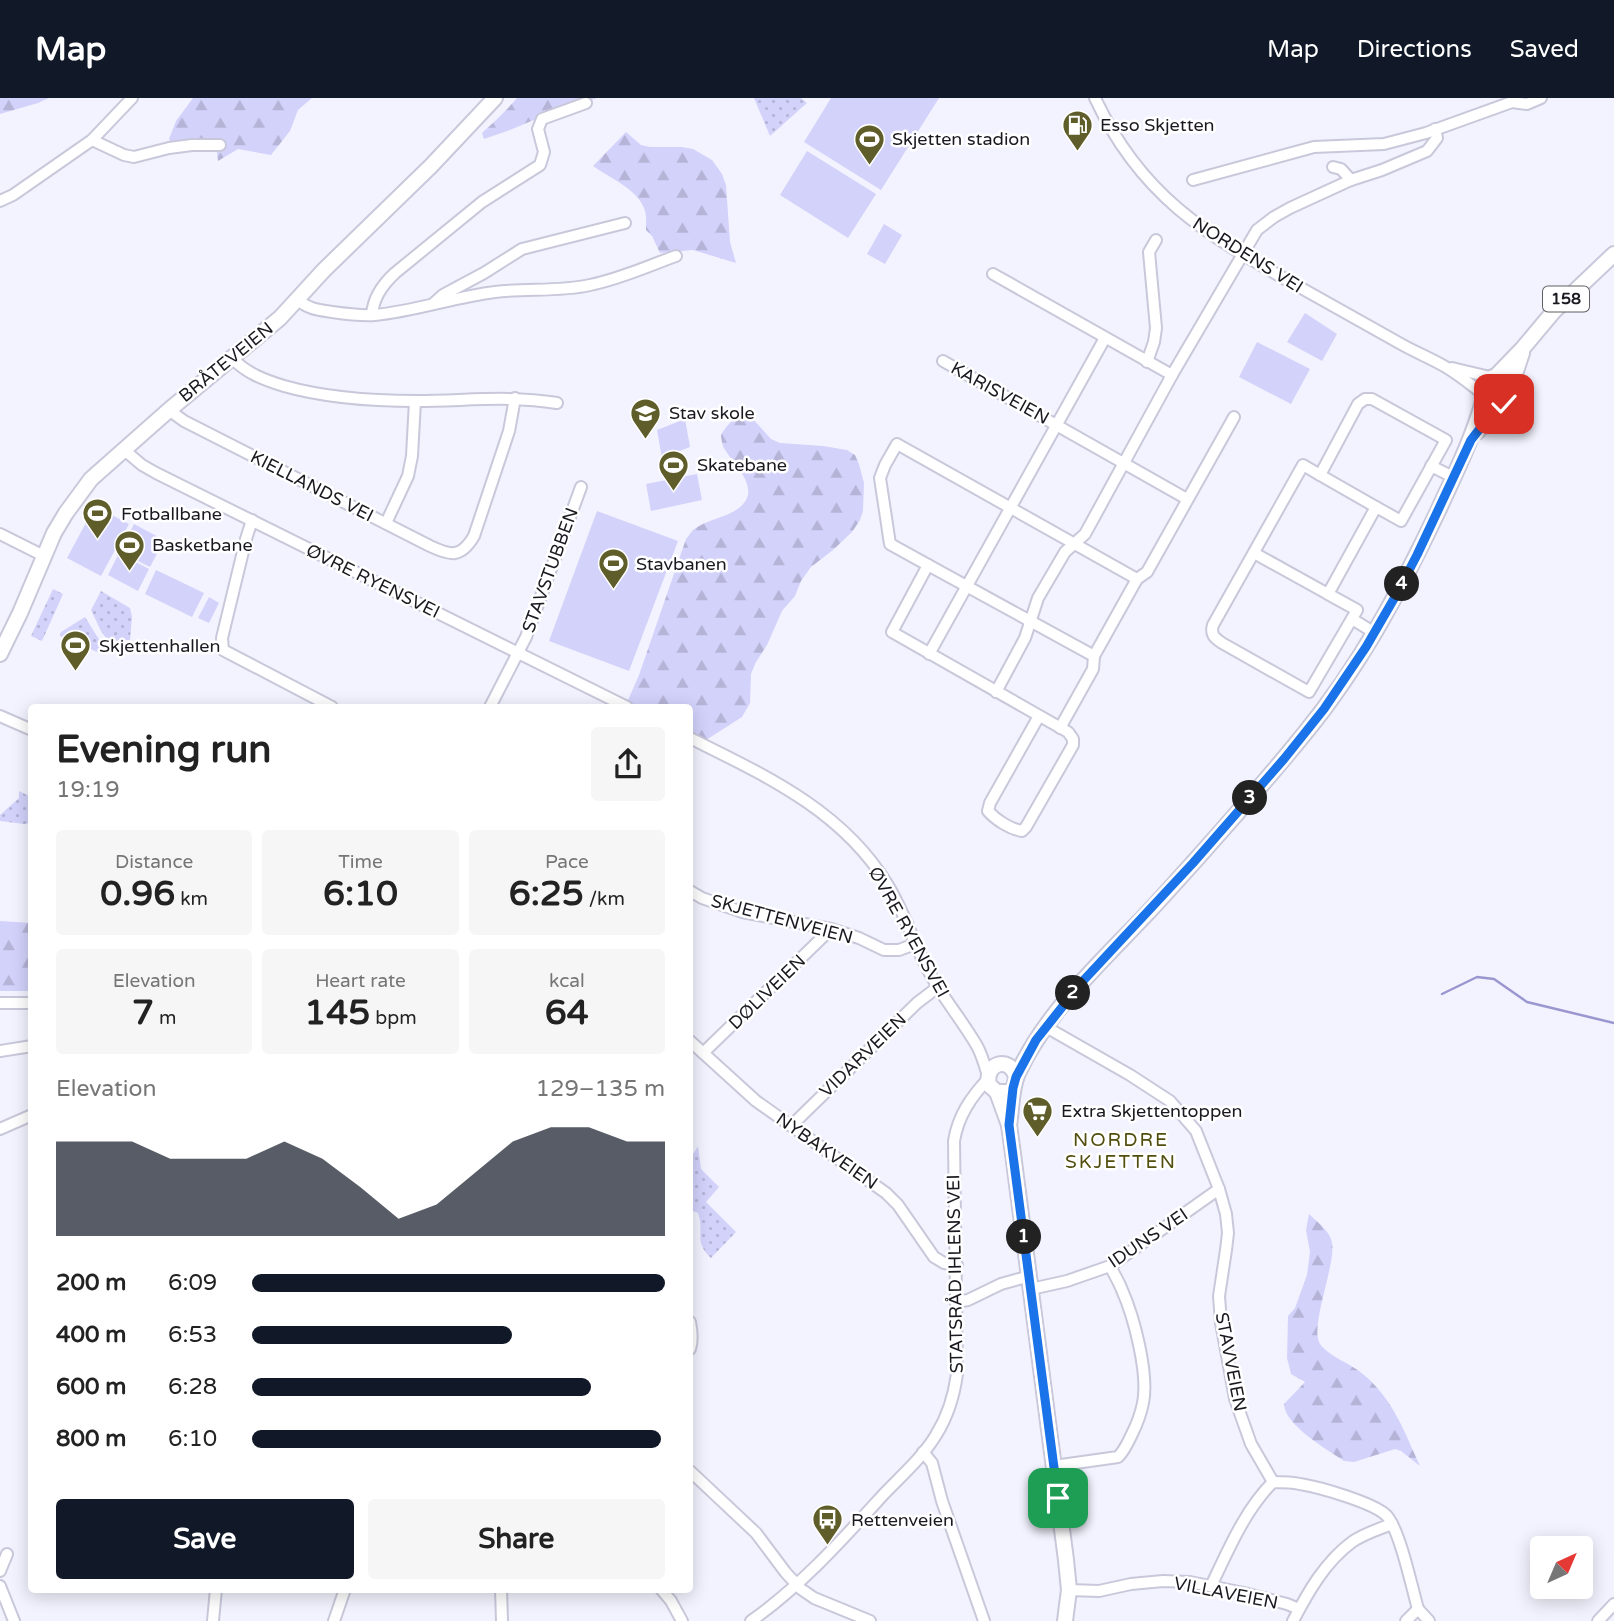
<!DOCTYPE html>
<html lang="en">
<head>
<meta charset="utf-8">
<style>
	:root { --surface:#fff; --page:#f6f6f6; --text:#222; --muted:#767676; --accent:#111827 }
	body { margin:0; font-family:"Varela Round",sans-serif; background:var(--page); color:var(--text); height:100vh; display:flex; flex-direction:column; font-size:26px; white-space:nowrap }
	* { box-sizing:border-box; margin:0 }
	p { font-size:23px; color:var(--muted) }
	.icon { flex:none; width:38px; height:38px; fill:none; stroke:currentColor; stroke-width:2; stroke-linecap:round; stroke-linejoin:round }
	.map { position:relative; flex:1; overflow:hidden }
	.side { position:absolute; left:28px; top:606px; width:665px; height:889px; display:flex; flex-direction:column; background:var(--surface); border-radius:7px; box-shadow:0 4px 18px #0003 }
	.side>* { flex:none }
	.needle { width:46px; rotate:44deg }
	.buttons { position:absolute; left:1530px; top:1438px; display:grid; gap:14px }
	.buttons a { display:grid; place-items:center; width:63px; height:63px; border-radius:7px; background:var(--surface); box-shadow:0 4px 18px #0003; font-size:35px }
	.pin { position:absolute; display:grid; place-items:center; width:60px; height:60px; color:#fff; margin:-30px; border-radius:14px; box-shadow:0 4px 10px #0006 }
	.km { position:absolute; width:35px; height:35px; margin:-18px; border-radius:50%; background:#222; color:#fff; font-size:19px; line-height:35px; text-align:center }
	.round { display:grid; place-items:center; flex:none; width:74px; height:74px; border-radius:7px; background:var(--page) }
	.overview { display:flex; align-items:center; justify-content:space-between; height:119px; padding:0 28px }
	h1 { font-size:38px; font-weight:800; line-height:52px }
	.metrics { display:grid; grid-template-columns:repeat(3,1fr); gap:10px; height:119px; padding:7px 28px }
	.metrics div { display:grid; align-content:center; border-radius:7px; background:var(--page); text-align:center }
	.metrics b { font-size:35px; font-weight:800 }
	.metrics small { font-size:19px; font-weight:400 }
	.metrics p { font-size:19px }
	.chart { height:196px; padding:14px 28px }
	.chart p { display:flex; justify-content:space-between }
	.chart svg { width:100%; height:126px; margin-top:7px; fill:var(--accent); opacity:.7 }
	.cta { display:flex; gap:14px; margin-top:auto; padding:14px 28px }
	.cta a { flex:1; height:80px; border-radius:7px; background:var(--accent); color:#fff; font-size:28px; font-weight:800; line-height:80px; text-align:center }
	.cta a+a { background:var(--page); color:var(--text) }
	ul { padding:0 28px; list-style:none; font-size:23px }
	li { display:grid; grid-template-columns:112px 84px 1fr; align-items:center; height:52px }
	li i { height:18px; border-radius:9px; background:var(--accent) }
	header { display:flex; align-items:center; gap:42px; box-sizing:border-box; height:98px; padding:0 35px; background:var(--accent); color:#fff }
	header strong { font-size:33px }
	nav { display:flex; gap:38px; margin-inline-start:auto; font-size:24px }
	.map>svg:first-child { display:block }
	.grass { fill:url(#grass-dots) }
	.forest { fill:url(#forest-firs) }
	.garden { fill:#d3d2fb }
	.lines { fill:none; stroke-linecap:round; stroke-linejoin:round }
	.stream { stroke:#9a97d0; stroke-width:2.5 }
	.minor-casing { stroke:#c9c8db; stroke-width:14 }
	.major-casing { stroke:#c9c8db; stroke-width:18 }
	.minor { stroke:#fff; stroke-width:10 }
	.major { stroke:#fff; stroke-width:14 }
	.route-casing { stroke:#fff; stroke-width:14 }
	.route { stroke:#1a73e8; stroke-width:9 }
	.labels { text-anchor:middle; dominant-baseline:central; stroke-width:5; stroke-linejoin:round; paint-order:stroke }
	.shield { fill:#fff; stroke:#5f5e63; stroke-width:2 }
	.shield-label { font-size:16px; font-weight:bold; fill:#1a1920 }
	.poi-label { font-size:18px; fill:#1a1920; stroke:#fff; text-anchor:start }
	.street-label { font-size:18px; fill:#1a1920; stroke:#fff }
	.neighbourhood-label { font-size:19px; letter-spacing:2px; fill:#524e10; stroke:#fff }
</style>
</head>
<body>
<header>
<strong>Map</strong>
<nav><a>Map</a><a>Directions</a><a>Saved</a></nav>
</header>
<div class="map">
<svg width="1614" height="1523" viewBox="0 0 1614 1523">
	<defs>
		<pattern id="grass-dots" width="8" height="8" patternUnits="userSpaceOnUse" patternTransform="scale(1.75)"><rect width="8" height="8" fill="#d3d2fb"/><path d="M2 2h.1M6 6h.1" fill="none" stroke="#b5b4d7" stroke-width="1.8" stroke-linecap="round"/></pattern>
		<pattern id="forest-firs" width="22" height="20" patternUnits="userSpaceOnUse" patternTransform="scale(1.75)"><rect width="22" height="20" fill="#d3d2fb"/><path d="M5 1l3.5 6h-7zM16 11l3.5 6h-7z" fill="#b5b4d7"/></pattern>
	</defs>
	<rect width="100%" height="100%" fill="#f3f3ff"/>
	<!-- grass -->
	<g class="grass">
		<path d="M754,0H801L807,5L770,38Z"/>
		<path d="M53,491L63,496L42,543L31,538Z"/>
		<path d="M101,493L130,510L132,519L130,542H121L111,547L101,533L91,512Z"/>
		<path d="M85,519L105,551L102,556L60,538L61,534Z"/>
		<path d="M19,693L31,699V725L24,726L0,723V717L19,700Z"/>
		<path d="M698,1048L701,1071L719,1089L706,1104L736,1134L711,1160C693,1143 705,1135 698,1115L690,1112V1061Z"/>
	</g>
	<!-- forest -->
	<g class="forest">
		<path d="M0,0H49L38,5L0,16Z"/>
		<path d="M193,0H312L298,12L290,33L271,57L238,51L218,63L216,46L174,48L169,41L176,23Z"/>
		<path d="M517,0H597L541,19L510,32L484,41L482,35C494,24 506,13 517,0Z"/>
		<path d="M626,34L641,47L650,49H682L693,51L712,62L722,76L726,87L730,144L736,165L693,152L660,155L652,138L646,132C646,125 647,117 644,110C637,91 608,79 593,68Z"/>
		<path d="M742,318L752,320L771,341L780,345L823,348L847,352L855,357L859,366L864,385L863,413L860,422L852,434L833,452L811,469L801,483L795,498L782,513L767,547L756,564L751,576L750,605L742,619L706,642L690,644V609H625L639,577L686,441C687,440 692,433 693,432C709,419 735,420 746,402C756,384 730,363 723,348C722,345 721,340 721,337C727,327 732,321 742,318Z"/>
		<path d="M0,823L31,825V893H0Z"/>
		<path d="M1309,1116C1317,1124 1331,1134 1332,1145C1336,1168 1309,1228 1320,1246C1328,1258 1352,1266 1364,1277C1393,1301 1405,1335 1420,1368L1401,1353L1395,1351L1354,1364L1344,1363C1327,1351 1285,1328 1284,1306L1305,1284L1291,1276L1287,1260L1288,1218L1295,1210L1307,1177L1310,1154L1306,1132Z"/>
	</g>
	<!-- garden -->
	<g class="garden">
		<path d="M831,0H939L881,92L804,44Z"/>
		<path d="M807,53L876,96L848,140L780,97Z"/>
		<path d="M884,126L902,137L885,166L867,156Z"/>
		<path d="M1305,215L1337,236L1322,263L1287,244Z"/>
		<path d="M1257,244L1310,271L1291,306L1239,279Z"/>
		<path d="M685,321L690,349L662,360L657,332Z"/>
		<path d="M697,376L702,402L651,413L646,386Z"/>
		<path d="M95,408L129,426L101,478L67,460Z"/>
		<path d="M597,413L678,443L629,573L549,543Z"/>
		<path d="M134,426L164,442L150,469L120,454Z"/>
		<path d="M119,455L149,471L138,493L108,477Z"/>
		<path d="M156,472L204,495L192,519L145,496Z"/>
		<path d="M209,499L219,505L209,525L198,520Z"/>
	</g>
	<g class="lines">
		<!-- stream -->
		<path class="stream" d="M1442,896L1477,879L1494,881L1527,904L1614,925"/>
		<defs>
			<g id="minor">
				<path d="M1095,0C1140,97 1205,136 1294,186C1329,206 1365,226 1401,246C1415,254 1430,260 1444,268C1458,276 1470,286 1483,296"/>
				<path d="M92,42L124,57L134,59L169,50L192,47H220"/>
				<path d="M1333,69L1341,71L1351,82"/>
				<path d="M1193,82L1314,49L1384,46L1426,35L1512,4L1527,6L1541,0"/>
				<path d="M0,103L13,97L92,42L132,0"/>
				<path d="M993,176L1172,277"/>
				<path d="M298,202C308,211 319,212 332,214C346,216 361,218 375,217C416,213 454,199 495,194C527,190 559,194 590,187C620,181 648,168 676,158"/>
				<path d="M434,205L443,197L484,175L522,151L625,125"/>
				<path d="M372,217C373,200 382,187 395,175L482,104L540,67L544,54L538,31L542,21L586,5"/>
				<path d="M232,260C246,275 264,282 284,288C326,300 373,303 417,303C465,303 509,297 557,305"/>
				<path d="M943,263L1187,401"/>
				<path d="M1147,264L1154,244L1156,230L1149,154L1156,142"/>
				<path d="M1452,270L1490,279"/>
				<path d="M169,312L184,323L430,448C451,458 461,460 474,438L509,333L515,300"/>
				<path d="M123,351L142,367L156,375L627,609"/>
				<path d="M1431,368L1453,379"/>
				<path d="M252,422L246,441L222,540L223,552L332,609"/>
				<path d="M386,425L408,378L412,358L415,303"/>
				<path d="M0,436L44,458"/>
				<path d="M1254,455L1328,496L1376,409L1320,377"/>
				<path d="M928,467L1094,558"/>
				<path d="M1328,496L1357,512L1309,594L1222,545C1215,540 1210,537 1213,527L1303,367L1320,377L1358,306L1365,301H1372L1446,342L1401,423L1376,409"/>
				<path d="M1352,521L1375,535"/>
				<path d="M929,556L1105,240"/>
				<path d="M996,594L1025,540L1038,500L1065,454L1085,436L1172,277L1257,132L1274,119L1290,110L1351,82L1382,72L1427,53L1437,40L1435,31"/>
				<path d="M490,609L526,539L581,389"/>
				<path d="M0,618L32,632"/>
				<path d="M1039,618L990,705L988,713C996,722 1010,731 1022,733L1026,729L1073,647V641L1068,634L892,534L928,467L890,446L880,380L885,367L897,346L1137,481"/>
				<path d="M1060,630L1093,571L1094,558L1137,481L1147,474L1234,319"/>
				<path d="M690,640C764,677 842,712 887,786C904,813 913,844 928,872C942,899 962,922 977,948C982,957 985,968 988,978"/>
				<path d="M690,793L702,800L742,814L831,831L859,840L884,852H899L915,846"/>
				<path d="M0,905H32"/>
				<path d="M1046,929L1130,977L1170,1003L1196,1033L1219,1091L1226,1116L1228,1135L1226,1152L1219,1198L1221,1225L1235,1301L1251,1346L1273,1384"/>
				<path d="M690,943L756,1003L886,1095L898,1107L934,1159L944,1165L957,1167"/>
				<path d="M0,953L32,948"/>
				<path d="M703,955L831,831"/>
				<path d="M791,1028L917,905L938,889"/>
				<path d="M0,1031L32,1017"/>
				<path d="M1031,1191L1067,1183L1110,1168L1219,1091"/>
				<path d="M956,1204L968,1202L1001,1186L1030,1178"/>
				<path d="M690,1224C692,1234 693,1242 690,1251"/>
				<path d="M923,1354L932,1365L942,1403L984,1523"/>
				<path d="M1054,1368L1118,1359C1125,1352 1128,1344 1132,1336C1137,1326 1141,1315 1143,1305C1149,1276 1134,1219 1122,1192C1119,1184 1114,1176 1110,1168"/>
				<path d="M690,1373L756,1435L786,1475L801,1491L814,1500L870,1523"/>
				<path d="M0,1473L7,1456"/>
				<path d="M0,1488L14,1523"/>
				<path d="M1211,1488C1228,1453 1244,1413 1273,1384C1282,1384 1291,1384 1300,1386C1319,1389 1375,1405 1387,1418C1400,1433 1412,1490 1418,1511"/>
				<path d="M501,1491L502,1523"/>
				<path d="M661,1491L671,1503L682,1523"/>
				<path d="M1069,1492L1099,1493L1131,1486L1163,1483L1190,1484L1244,1495L1287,1506L1299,1511"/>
				<path d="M1418,1511L1429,1523"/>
				<path d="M213,1523L216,1491"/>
				<path d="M334,1523L345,1491"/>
				<path d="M751,1523C801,1488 842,1442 883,1397C901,1378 923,1359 936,1337C948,1318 954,1298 957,1276L954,1043C958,1018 971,999 988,981"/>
				<path d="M1293,1523C1308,1494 1325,1464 1352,1444C1363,1436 1379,1431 1392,1426"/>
				<path d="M1406,1523L1418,1511"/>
				<path d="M1598,1523L1614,1506"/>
			</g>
			<g id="major">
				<path d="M1500,307C1479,307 1475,284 1496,278L1523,250L1554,213L1614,156"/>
				<path d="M1477,334L1492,315L1510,300L1512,292L1511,288L1522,255"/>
				<path d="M0,556L20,515L54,435L66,415L91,381L169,312L280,220L324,172L431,68L495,0"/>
				<path d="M997,994L1009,1027L1013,1056L1066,1462L1069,1492L1065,1523"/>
				<path d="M1006,994H997L989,987C984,965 1010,957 1016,979"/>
				<path d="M1009,1027C1012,1009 1011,991 1018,975C1049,909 1106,860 1155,807C1206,751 1257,694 1305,635C1360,568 1401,491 1438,413C1455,376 1473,340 1484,300"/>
			</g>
		</defs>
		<!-- minor casing -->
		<use href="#minor" class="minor-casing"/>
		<!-- major casing -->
		<use href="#major" class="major-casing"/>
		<!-- minor -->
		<use href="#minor" class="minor"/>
		<!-- major -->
		<use href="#major" class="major"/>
	</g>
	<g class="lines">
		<defs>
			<path id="route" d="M1058,1400L1009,1027L1013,990L1016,979L1036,942L1082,884L1193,765L1284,661L1324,611L1366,549L1395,499L1417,457L1471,342L1492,315L1500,307L1504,306"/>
		</defs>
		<!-- route casing -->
		<use href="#route" class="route-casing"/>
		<!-- route -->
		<use href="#route" class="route"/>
	</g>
	<!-- icons -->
	<defs>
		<symbol id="fuel-pin" viewBox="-11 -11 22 30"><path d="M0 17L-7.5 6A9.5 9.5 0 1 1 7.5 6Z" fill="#5f5d29" stroke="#fff"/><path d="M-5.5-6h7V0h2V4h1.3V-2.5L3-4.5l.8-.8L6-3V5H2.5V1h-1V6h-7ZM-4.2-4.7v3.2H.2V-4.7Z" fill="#fff"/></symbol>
		<symbol id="stadium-pin" viewBox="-11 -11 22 30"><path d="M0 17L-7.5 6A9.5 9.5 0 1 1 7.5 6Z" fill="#5f5d29" stroke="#fff"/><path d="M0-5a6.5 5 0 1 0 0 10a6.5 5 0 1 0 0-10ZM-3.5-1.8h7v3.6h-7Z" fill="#fff"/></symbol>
		<symbol id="school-pin" viewBox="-11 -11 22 30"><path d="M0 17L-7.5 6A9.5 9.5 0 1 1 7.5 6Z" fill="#5f5d29" stroke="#fff"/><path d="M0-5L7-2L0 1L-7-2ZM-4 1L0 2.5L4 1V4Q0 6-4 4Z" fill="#fff"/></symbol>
		<symbol id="supermarket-pin" viewBox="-11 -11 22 30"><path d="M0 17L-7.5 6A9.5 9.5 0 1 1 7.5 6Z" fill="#5f5d29" stroke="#fff"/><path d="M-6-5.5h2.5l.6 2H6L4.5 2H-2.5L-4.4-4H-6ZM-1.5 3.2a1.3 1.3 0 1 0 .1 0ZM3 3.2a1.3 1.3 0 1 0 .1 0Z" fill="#fff"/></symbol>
		<symbol id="bus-pin" viewBox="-11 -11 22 30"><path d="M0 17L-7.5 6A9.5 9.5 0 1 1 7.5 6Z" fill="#5f5d29" stroke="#fff"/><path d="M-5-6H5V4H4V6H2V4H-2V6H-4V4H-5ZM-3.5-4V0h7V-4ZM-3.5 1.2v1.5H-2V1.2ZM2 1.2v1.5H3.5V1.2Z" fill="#fff"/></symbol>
	</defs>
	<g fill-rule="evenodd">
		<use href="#fuel-pin" x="1060" y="10" width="35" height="47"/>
		<use href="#stadium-pin" x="852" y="24" width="35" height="47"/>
		<use href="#school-pin" x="628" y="298" width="35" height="47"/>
		<use href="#stadium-pin" x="656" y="350" width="35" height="47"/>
		<use href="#stadium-pin" x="80" y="398" width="35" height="47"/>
		<use href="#stadium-pin" x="112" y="430" width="35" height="47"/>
		<use href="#stadium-pin" x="596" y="448" width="35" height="47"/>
		<use href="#stadium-pin" x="58" y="530" width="35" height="47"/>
		<use href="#supermarket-pin" x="1020" y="996" width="35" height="47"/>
		<use href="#bus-pin" x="810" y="1404" width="35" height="47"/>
	</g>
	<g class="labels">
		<!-- shield labels -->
		<rect class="shield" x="1543" y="188.5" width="46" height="25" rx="5"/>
		<g class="shield-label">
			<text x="1566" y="201">158</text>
		</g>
		<!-- poi labels -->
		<g class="poi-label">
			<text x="1100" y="27">Esso Skjetten</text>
			<text x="892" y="41">Skjetten stadion</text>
			<text x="669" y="315">Stav skole</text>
			<text x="697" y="367">Skatebane</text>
			<text x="121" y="416">Fotballbane</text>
			<text x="152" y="447">Basketbane</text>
			<text x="636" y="466">Stavbanen</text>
			<text x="99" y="548">Skjettenhallen</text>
			<text x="1061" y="1013">Extra Skjettentoppen</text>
			<text x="851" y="1422">Rettenveien</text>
		</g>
		<!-- street labels -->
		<g class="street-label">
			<text transform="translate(1248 157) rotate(32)">NORDENS VEI</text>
			<text transform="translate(226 264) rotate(-39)">BRÅTEVEIEN</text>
			<text transform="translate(1000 295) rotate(29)">KARISVEIEN</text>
			<text transform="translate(312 388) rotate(27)">KIELLANDS VEI</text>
			<text transform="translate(550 472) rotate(-70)">STAVSTUBBEN</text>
			<text transform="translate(373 483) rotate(26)">ØVRE RYENSVEI</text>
			<text transform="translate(782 821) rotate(15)">SKJETTENVEIEN</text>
			<text transform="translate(909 834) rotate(61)">ØVRE RYENSVEI</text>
			<text transform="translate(767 894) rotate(-44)">DØLIVEIEN</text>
			<text transform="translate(863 957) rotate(-44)">VIDARVEIEN</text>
			<text transform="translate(827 1053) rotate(35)">NYBAKVEIEN</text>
			<text transform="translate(1148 1140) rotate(-34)">IDUNS VEI</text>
			<text transform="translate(955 1176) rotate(-91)">STATSRÅD IHLENS VEI</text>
			<text transform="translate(1231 1264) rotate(79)">STAVVEIEN</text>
			<text transform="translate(1226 1495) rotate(11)">VILLAVEIEN</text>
		</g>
		<!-- neighbourhood labels -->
		<g class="neighbourhood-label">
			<text x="1121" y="1042">NORDRE<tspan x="1121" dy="22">SKJETTEN</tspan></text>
		</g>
	</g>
</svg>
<div class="buttons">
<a><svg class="needle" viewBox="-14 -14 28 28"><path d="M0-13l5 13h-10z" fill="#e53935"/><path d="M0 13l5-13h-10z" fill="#767676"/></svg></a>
</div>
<div class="pin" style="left:1058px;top:1400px;background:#1e9e55"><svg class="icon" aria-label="arrive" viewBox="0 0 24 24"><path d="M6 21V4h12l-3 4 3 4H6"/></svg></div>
<div class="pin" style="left:1504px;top:306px;background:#d93025"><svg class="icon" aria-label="check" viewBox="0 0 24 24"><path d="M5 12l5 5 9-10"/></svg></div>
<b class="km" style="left:1024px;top:1139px">1</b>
<b class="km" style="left:1073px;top:895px">2</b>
<b class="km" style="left:1250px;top:700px">3</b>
<b class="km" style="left:1402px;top:486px">4</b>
<section class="side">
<div class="overview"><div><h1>Evening run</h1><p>19:19</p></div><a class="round"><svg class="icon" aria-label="share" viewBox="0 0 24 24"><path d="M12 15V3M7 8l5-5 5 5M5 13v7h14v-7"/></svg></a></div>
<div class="metrics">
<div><p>Distance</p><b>0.96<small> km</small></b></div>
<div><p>Time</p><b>6:10</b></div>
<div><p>Pace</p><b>6:25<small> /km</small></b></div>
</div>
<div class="metrics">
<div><p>Elevation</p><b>7<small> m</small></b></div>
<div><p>Heart rate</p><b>145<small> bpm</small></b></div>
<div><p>kcal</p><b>64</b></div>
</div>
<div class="chart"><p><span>Elevation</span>129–135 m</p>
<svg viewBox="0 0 160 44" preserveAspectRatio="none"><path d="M0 44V11L10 11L20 11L30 17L40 17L50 17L60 11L70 17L80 27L90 38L100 33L110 22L120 11L130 6L140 6L150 11L160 11V44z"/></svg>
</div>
<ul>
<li><b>200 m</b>6:09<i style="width:100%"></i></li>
<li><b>400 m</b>6:53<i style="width:63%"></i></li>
<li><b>600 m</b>6:28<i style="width:82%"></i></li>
<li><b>800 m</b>6:10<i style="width:99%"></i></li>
</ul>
<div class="cta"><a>Save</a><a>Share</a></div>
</section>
</div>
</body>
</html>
